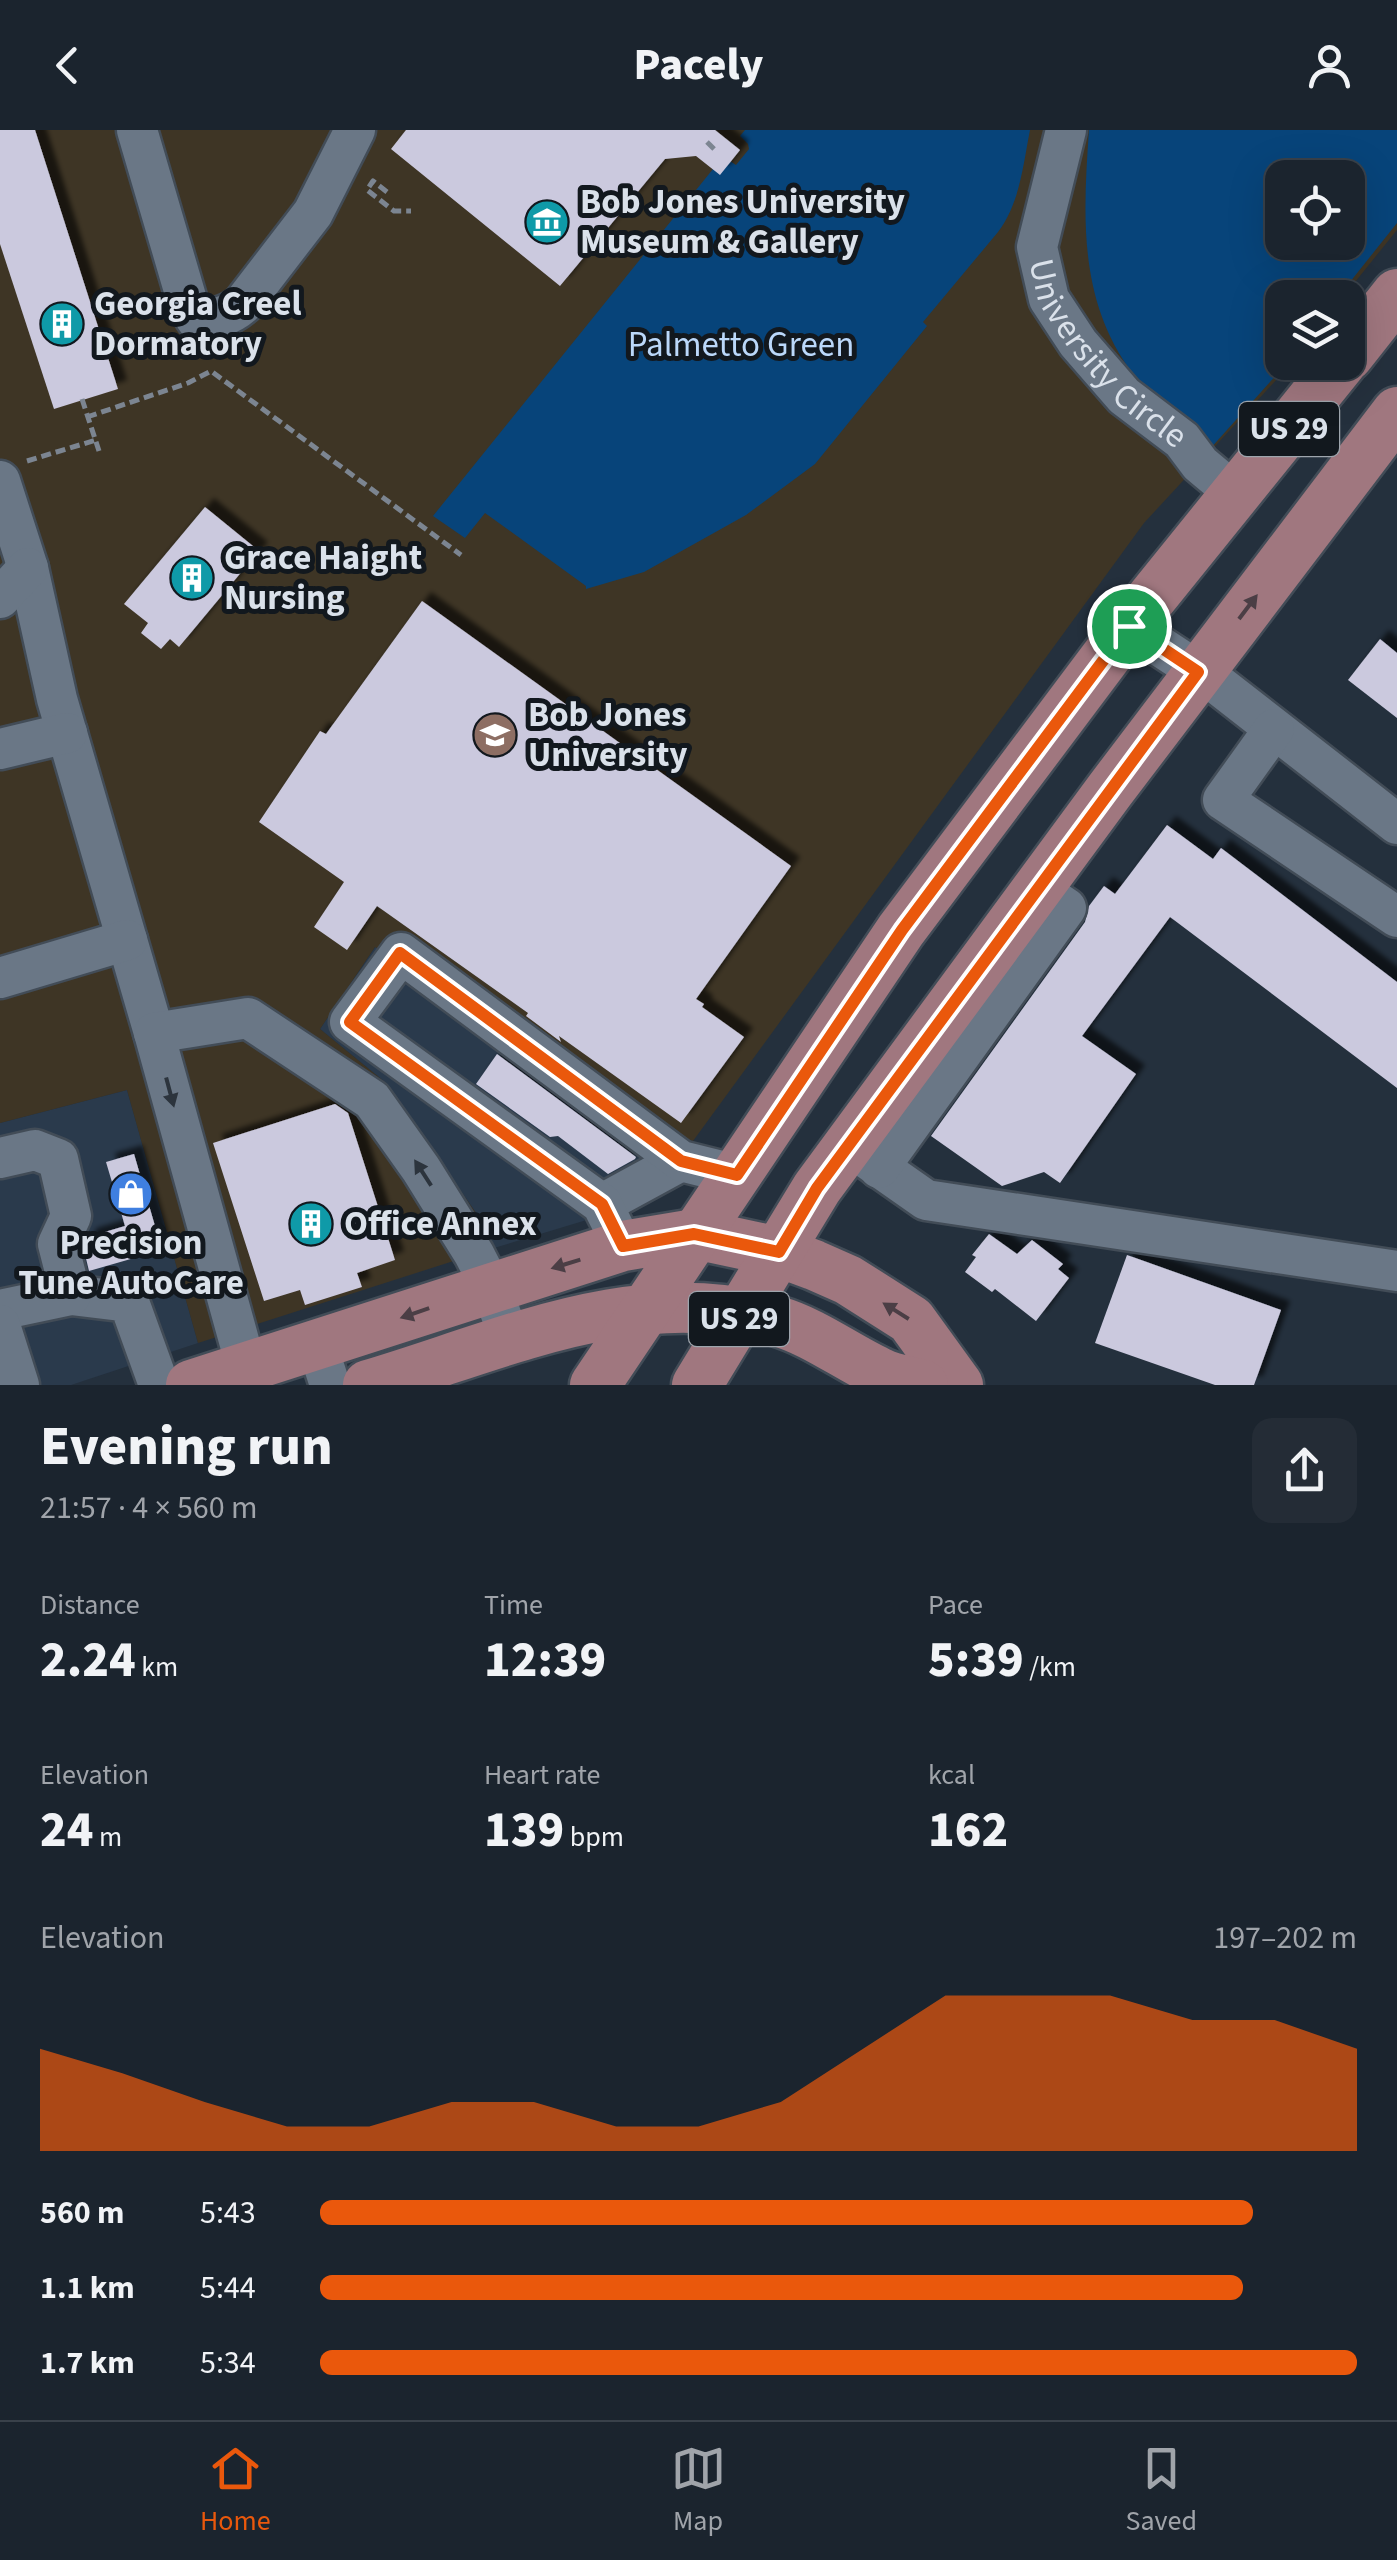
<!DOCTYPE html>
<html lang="en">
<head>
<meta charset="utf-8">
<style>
	:root { --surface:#1b242e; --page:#242c36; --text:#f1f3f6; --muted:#a0a4aa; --line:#39414a; --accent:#ea580c }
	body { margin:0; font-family:"Source Sans 3",sans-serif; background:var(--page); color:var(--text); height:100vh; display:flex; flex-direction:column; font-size:38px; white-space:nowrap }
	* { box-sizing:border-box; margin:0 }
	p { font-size:32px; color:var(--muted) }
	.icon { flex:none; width:55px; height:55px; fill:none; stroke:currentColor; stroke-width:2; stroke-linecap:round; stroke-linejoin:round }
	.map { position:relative; height:1255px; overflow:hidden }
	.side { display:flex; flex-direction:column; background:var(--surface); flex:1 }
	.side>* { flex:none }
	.fabs { position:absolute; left:1265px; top:30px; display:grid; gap:20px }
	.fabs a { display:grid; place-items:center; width:100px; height:100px; border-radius:20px; background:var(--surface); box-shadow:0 10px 40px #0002,0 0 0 2px var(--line); font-size:50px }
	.pin { position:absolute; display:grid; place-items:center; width:85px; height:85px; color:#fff; margin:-42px; border:5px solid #fff; border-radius:50%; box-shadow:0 2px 10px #0007 }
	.round { display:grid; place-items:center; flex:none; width:105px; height:105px; border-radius:20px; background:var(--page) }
	.summary { display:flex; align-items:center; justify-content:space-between; height:170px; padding:0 40px }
	h1 { font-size:55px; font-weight:800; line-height:75px }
	.figures { display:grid; grid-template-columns:repeat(3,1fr); gap:15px; height:170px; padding:10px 40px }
	.figures div { display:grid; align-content:center }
	.figures b { font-size:50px; font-weight:800 }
	.figures small { font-size:28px; font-weight:400 }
	.figures p { font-size:28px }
	.chart { height:280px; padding:20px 40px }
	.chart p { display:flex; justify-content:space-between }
	.chart svg { width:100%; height:180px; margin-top:10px; fill:var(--accent); opacity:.7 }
	ul { padding:0 40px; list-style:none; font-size:32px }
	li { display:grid; grid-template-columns:160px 120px 1fr; align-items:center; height:75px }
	li i { height:25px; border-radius:12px; background:var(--accent) }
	header { display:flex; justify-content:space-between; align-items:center; height:130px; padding:0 40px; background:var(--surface); font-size:45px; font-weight:800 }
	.menu { display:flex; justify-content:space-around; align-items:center; height:140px; border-top:2px solid var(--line); background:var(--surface); font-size:28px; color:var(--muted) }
	.menu a { display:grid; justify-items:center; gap:5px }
	.menu .current { color:var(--accent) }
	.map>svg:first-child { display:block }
	.built { fill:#2a3a4c }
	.education { fill:#3e3525; fill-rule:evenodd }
	.green { fill:#07447a; fill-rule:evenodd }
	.building { fill:#cbc9de; filter:url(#shadow) }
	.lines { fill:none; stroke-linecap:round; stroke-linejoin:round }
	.minor-casing { stroke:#424c57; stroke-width:45 }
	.major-casing { stroke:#424c57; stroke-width:55 }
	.path { stroke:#7c8591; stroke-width:5; stroke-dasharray:10 5; stroke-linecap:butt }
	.minor { stroke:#6a7786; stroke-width:40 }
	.major { stroke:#a0777f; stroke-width:50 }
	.oneway { fill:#4b3e45 }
	.oneway2 { fill:#2c343d }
	.route-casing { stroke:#fff; stroke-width:20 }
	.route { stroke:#ea580c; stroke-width:12 }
	.labels { text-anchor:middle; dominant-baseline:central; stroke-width:10; stroke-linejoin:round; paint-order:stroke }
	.shield { fill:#12181e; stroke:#9ea5ad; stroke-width:2.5 }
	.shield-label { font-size:32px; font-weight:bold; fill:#dae1ea }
	.poi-label { font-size:35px; font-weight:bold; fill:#dae1ea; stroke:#12181e; text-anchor:start }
	.park-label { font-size:35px; fill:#bbd8fa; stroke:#12181e }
	.street-label { font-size:35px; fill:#dae1ea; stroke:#12181e }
</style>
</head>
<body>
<header><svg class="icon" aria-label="back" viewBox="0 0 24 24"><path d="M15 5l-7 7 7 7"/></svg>Pacely<svg class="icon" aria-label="person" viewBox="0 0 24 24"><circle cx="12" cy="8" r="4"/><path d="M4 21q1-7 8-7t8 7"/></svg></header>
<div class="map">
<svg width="1397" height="1255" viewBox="0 0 1397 1255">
	<defs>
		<filter id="shadow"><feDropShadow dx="9" dy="-9" stdDeviation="2.5" flood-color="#0009"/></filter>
	</defs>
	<rect width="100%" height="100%" fill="#24303d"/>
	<!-- built -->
	<g class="built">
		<path d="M376,816L667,1011L674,1005L693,1011L669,1050L623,1079L494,1118L485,1096L386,953L320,899Z"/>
		<path d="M127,960L198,1213L71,1255H0V993Z"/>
	</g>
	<!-- education -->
	<path class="education" d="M0,0H1397V100L1343,167L1282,168V232L1292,233L1144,393L693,1011L674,1005L668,1011L375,817L320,899L386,953L485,1096L494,1118L198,1213L127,960L0,993ZM1282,48H1348V112H1282Z"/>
	<!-- green -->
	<g class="green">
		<path d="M745,0H1030C1023,35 1020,73 998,102L923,192L927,196L815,334L746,385L644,442L586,459V456L485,383L465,408L433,386L713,39L730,31L736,35L749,19L748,14L740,6Z"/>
		<path d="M1089,0H1397V93L1338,167L1282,168V232L1287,233L1209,320C1183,296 1154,272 1133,244C1078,171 1083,86 1089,0ZM1282,48H1348V112H1282Z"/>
	</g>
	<!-- building -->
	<g class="building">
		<path d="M0,0H35L118,259L54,279L0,114Z"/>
		<path d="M406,0H715L740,20L720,45L696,26L665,29L560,156L391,19Z"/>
		<path d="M205,377L259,421L179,517L170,509L161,519L141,503L148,493L124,474Z"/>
		<path d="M422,471L791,736L696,869L704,874L702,877L744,907L681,993L559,906L561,912L526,886L528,883L377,776L347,820L314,797L344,752L259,692L320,601L326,604Z"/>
		<path d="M1380,509L1397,523V588L1348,550Z"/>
		<path d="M1167,695L1213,729L1221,718L1397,852V958L1170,787L1082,906L1136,944L1060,1053L1044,1042L1002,1056L931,1006L1085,792L1089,776L1104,756L1115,764Z"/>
		<path d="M497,924L636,1027L635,1029L608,1044L558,1006L550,1007L476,954Z"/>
		<path d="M335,974L348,983L395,1130L357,1143L362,1157L305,1175L300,1160L264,1171L213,1013Z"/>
		<path d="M134,1024L162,1120L89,1141L83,1116L88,1107L125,1096L106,1032Z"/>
		<path d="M989,1104L1017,1124L1032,1110L1063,1134L1058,1139L1069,1148L1036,1191L995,1159L992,1162L965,1142L976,1127L972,1125Z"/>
		<path d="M1127,1125L1281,1180L1254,1255H1215L1095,1213Z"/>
	</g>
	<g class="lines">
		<defs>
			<g id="minor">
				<path d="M137,0L188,174L196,189C216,189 228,187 243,174L313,83L355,0"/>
				<path id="s1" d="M1066,0L1037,117L1049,169L1078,213L1124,266L1182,310L1200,334L1237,365"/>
				<path d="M0,351L28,438L57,569L154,903"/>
				<path d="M0,468L28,438"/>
				<path d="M1129,496L1216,553L1397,694"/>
				<path d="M1274,599L1223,670L1397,787"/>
				<path d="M0,619L67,603"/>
				<path d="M0,848L127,810"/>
				<path d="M849,1016L926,1070L1397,1141"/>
				<path d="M0,1028L35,1020L58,1029L71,1086L58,1114L71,1165L129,1172L159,1255"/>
				<path d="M879,1038L1066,778L1038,759"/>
				<path d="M602,1074L681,1031"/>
				<path d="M623,1116L602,1074L350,892L401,823L681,1031L737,1045"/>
				<path d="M0,1180L71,1165"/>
				<path d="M0,1195L19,1255"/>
				<path d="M317,1215L330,1255"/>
				<path d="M246,1236L154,903L248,888L372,970L421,1039L474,1124L491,1157L510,1209"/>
			</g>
			<g id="major">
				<path d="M1348,226L1397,164"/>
				<path d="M191,1255L623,1116L695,1104L779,1122L814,1135L848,1150L911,1190L958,1255"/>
				<path d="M368,1255C500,1216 638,1149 777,1191C814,1202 845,1226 879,1242C892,1249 909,1251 923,1255"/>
				<path d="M595,1255L901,800L1129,496L1342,232"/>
				<path d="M697,1255L817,1058L1110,660L1397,282"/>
			</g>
		</defs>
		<!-- minor casing -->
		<use href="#minor" class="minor-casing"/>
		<!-- major casing -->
		<use href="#major" class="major-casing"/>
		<!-- path -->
		<g class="path">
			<path d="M707,12L715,20"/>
			<path d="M387,62L373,51L367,60L394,81H411"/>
			<path d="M82,269L99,321"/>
			<path d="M87,287L188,253L211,241L461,425"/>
			<path d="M27,331L96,310"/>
		</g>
		<!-- minor -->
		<use href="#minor" class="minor"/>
		<!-- major -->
		<use href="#major" class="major"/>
	</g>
	<!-- one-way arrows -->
	<defs><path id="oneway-solid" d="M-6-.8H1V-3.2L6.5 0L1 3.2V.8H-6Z" transform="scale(2.5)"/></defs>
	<g class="oneway">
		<use href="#oneway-solid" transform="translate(1248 477) rotate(-53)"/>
		<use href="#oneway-solid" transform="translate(566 1134) rotate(163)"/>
		<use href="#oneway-solid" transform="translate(896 1181) rotate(-148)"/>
		<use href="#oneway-solid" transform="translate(415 1183) rotate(161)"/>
	</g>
	<g class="oneway2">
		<use href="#oneway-solid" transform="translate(170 962) rotate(75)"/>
		<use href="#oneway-solid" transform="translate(423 1043) rotate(-123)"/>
	</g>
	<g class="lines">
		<defs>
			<path id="route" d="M1129,496L1198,542L817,1058L779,1122L694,1104L623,1116L602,1074L350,892L400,823L681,1031L737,1045L902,800Z"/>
		</defs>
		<!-- route casing -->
		<use href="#route" class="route-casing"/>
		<!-- route -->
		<use href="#route" class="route"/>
	</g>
	<!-- icons -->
	<defs>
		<symbol id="museum-disc" viewBox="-11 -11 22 22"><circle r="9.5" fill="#0f9aa8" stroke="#12181e"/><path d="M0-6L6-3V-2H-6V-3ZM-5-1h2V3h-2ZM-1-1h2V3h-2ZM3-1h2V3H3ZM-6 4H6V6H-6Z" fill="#fff"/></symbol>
		<symbol id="building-disc" viewBox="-11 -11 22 22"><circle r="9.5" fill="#0f9aa8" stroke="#12181e"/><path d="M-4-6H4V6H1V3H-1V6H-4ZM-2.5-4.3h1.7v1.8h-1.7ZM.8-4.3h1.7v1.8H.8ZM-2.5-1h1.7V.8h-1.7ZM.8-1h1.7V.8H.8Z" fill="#fff"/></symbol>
		<symbol id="university-disc" viewBox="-11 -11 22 22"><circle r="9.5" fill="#8d6e63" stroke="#12181e"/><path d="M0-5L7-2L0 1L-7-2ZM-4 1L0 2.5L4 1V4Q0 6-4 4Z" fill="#fff"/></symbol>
		<symbol id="shop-disc" viewBox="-11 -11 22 22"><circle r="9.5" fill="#3f7fe0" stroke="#12181e"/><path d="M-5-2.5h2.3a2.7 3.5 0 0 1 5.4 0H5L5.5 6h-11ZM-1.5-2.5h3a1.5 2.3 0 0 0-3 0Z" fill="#fff"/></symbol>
	</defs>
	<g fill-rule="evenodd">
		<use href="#museum-disc" x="522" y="67" width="50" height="50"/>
		<use href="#building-disc" x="37" y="169" width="50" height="50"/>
		<use href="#building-disc" x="167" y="423" width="50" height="50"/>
		<use href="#university-disc" x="470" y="580" width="50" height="50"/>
		<use href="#shop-disc" x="106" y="1039" width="50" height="50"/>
		<use href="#building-disc" x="286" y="1069" width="50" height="50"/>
	</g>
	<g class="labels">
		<!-- shield labels -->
		<g class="shield">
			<rect x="1239" y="272" width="100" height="54" rx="8"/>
			<rect x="689" y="1162" width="100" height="54" rx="8"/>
		</g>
		<g class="shield-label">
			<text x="1289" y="299">US 29</text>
			<text x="739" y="1189">US 29</text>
		</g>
		<!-- poi labels -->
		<g class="poi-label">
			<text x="580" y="72">Bob Jones University<tspan x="580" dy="40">Museum &amp; Gallery</tspan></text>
			<text x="94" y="174">Georgia Creel<tspan x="94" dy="40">Dormatory</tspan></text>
			<text x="224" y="428">Grace Haight<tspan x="224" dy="40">Nursing</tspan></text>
			<text x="528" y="585">Bob Jones<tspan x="528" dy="40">University</tspan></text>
			<text x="344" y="1094">Office Annex</text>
			<text x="131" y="1113" text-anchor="middle">Precision<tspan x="131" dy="40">Tune AutoCare</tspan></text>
		</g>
		<!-- park labels -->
		<g class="park-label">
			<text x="741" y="215">Palmetto Green</text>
		</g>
		<!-- street labels -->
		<g class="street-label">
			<text stroke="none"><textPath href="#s1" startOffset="252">University Circle</textPath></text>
		</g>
	</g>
</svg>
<div class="fabs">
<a><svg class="icon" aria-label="locate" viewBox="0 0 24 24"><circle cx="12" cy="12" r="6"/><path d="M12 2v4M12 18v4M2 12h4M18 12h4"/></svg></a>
<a><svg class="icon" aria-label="layers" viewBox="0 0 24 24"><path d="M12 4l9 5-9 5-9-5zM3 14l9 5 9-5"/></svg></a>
</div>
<div class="pin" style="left:1129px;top:496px;background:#1e9e55"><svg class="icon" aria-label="arrive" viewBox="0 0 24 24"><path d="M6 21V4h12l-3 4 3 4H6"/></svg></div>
</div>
<section class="side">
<div class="summary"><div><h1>Evening run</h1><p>21:57 · 4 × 560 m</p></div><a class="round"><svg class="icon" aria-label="share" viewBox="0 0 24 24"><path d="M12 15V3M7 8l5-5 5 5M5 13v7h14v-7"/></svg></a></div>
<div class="figures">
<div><p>Distance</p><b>2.24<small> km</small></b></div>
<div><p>Time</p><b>12:39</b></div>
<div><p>Pace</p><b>5:39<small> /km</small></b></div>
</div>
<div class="figures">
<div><p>Elevation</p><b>24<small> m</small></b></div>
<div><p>Heart rate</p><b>139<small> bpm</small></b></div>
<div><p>kcal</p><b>162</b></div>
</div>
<div class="chart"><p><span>Elevation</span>197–202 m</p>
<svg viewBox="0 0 160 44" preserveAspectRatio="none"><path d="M0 44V19L10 25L20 32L30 38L40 38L50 32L60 32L70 38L80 38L90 32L100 19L110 6L120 6L130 6L140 12L150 12L160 19V44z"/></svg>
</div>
<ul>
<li><b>560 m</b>5:43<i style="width:90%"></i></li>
<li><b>1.1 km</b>5:44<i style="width:89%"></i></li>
<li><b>1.7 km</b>5:34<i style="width:100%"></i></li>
</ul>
</section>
<nav class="menu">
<a class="current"><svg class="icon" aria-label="home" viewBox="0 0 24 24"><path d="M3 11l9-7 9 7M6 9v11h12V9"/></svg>Home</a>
<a><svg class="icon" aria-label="map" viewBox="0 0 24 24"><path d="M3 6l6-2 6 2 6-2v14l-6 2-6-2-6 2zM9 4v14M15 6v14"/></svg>Map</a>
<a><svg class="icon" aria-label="saved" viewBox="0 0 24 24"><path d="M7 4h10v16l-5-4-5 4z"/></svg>Saved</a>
</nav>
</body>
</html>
